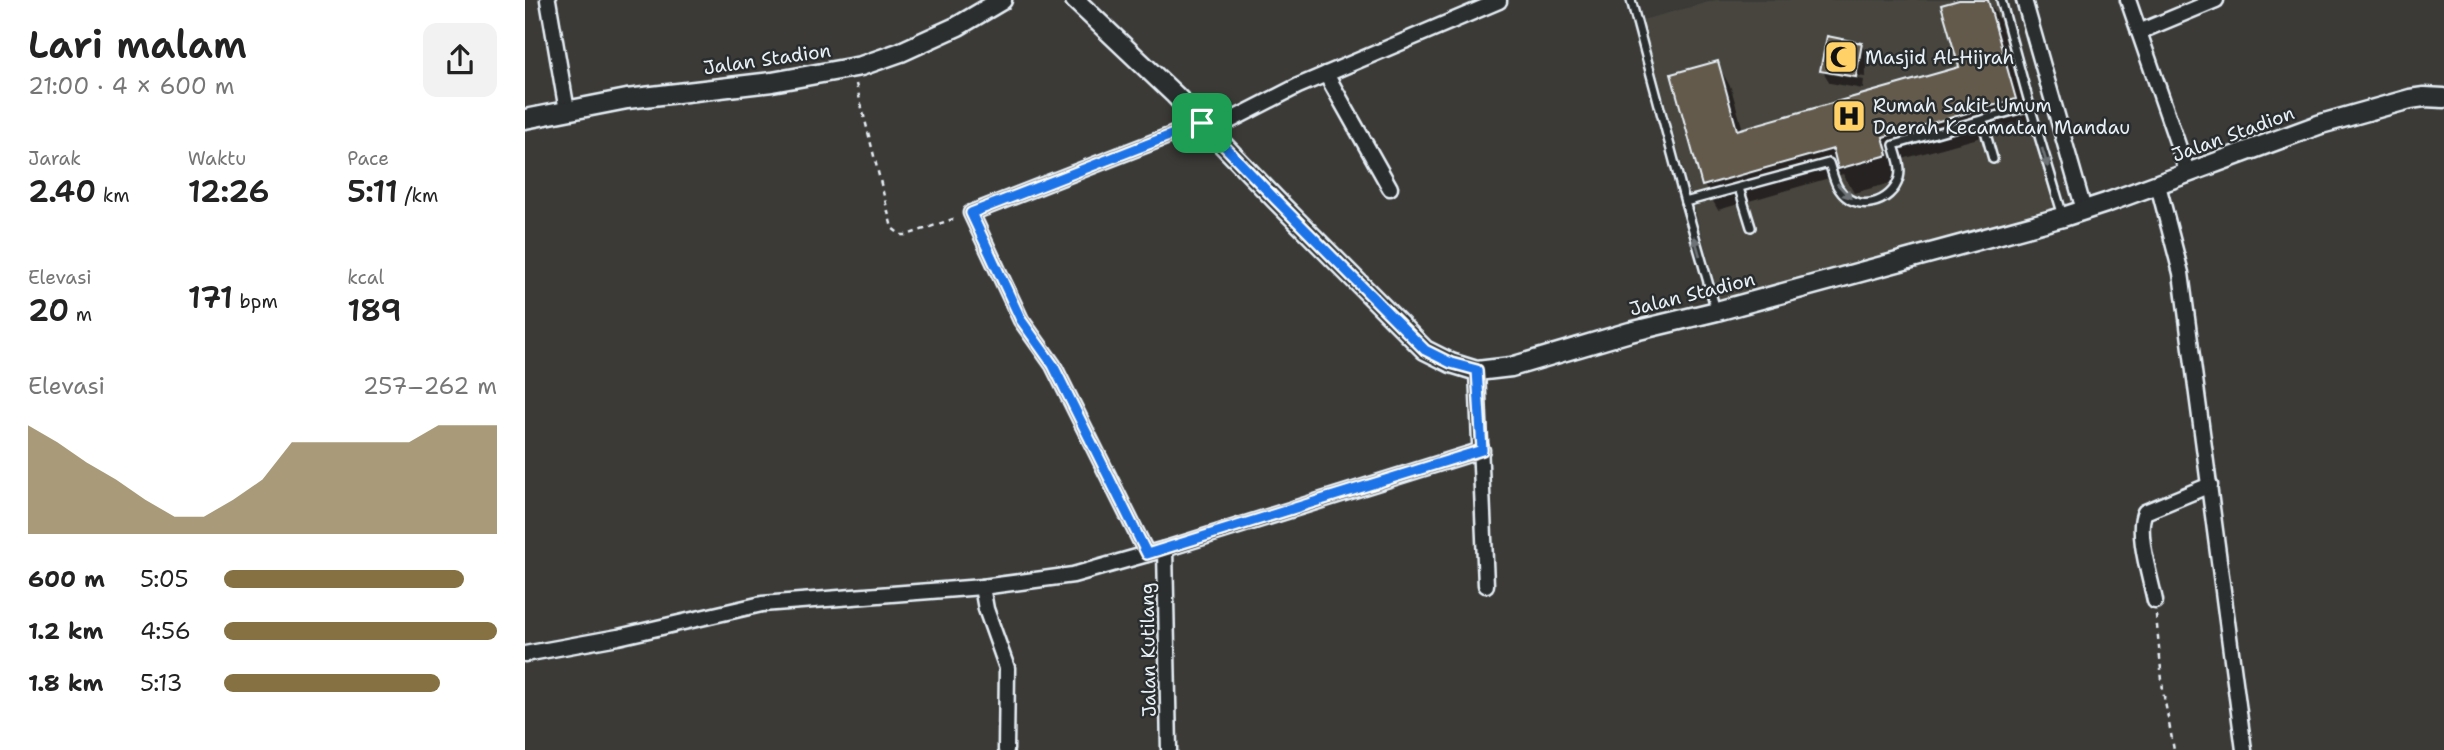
<!DOCTYPE html>
<html lang="id">
<head>
<meta charset="utf-8">
<style>
	:root { --surface:#fff; --page:#f2f2f2; --text:#222; --muted:#767676; --accent:#857141 }
	body { margin:0; font-family:"Shantell Sans",sans-serif; background:var(--page); color:var(--text); height:100vh; display:flex; flex-direction:column; font-size:26px; white-space:nowrap }
	* { box-sizing:border-box; margin:0 }
	p { font-size:23px; color:var(--muted) }
	.icon { flex:none; width:38px; height:38px; fill:none; stroke:currentColor; stroke-width:2; stroke-linecap:round; stroke-linejoin:round }
	.map { position:relative; flex:1; overflow:hidden }
	.sheet { display:flex; flex-direction:column; background:var(--surface); width:525px }
	.sheet>* { flex:none }
	.pin { position:absolute; display:grid; place-items:center; width:60px; height:60px; color:#fff; margin:-30px; border-radius:14px; box-shadow:0 4px 10px #0006 }
	.round { display:grid; place-items:center; flex:none; width:74px; height:74px; border-radius:14px; background:var(--page) }
	.head { display:flex; align-items:center; justify-content:space-between; height:119px; padding:0 28px }
	h1 { font-size:38px; font-weight:600; line-height:52px }
	.stats { display:grid; grid-template-columns:repeat(3,1fr); gap:10px; height:119px; padding:7px 28px }
	.stats div { display:grid; align-content:center }
	.stats b { font-size:30px; font-weight:600 }
	.stats small { font-size:19px; font-weight:400 }
	.stats p { font-size:19px }
	.chart { height:196px; padding:14px 28px }
	.chart p { display:flex; justify-content:space-between }
	.chart svg { width:100%; height:126px; margin-top:7px; fill:var(--accent); opacity:.7 }
	ul { padding:0 28px; list-style:none; font-size:23px }
	li { display:grid; grid-template-columns:112px 84px 1fr; align-items:center; height:52px }
	li i { height:18px; border-radius:9px; background:var(--accent) }
	main { display:flex; flex:1; min-height:0 }
	.map>svg:first-child { display:block }
	.built { fill:#47443d }
	.shadow { fill:#0007 }
	.building { fill:#645a4c; stroke:#e8f1f8; stroke-width:2 }
	.lines { fill:none; stroke-linecap:round; stroke-linejoin:round }
	.service-casing { stroke:#e8f1f8; stroke-width:12 }
	.minor-casing { stroke:#e8f1f8; stroke-width:19 }
	.tertiary-casing { stroke:#e8f1f8; stroke-width:23 }
	.path { stroke:#e8f1f8; stroke-width:2.5; stroke-dasharray:5 5; stroke-linecap:butt }
	.service { stroke:#2a2d2e; stroke-width:7 }
	.minor { stroke:#2a2d2e; stroke-width:14 }
	.tertiary { stroke:#2a2d2e; stroke-width:18 }
	.oneway { fill:#6c7275 }
	.route-casing { stroke:#fff; stroke-width:14 }
	.route { stroke:#1a73e8; stroke-width:9 }
	.labels { text-anchor:middle; dominant-baseline:central; stroke-width:5; stroke-linejoin:round; paint-order:stroke }
	.poi-label { font-size:19px; fill:#e8f1f8; stroke:#2a2d2e; text-anchor:start }
	.street-label { font-size:19px; fill:#e8f1f8; stroke:#2a2d2e }
</style>
</head>
<body>
<main>
<section class="sheet">
<div class="head"><div><h1>Lari malam</h1><p>21:00 · 4 × 600 m</p></div><a class="round"><svg class="icon" aria-label="share" viewBox="0 0 24 24"><path d="M12 15V3M7 8l5-5 5 5M5 13v7h14v-7"/></svg></a></div>
<div class="stats">
<div><p>Jarak</p><b>2.40<small> km</small></b></div>
<div><p>Waktu</p><b>12:26</b></div>
<div><p>Pace</p><b>5:11<small> /km</small></b></div>
</div>
<div class="stats">
<div><p>Elevasi</p><b>20<small> m</small></b></div>
<div><b>171<small> bpm</small></b></div>
<div><p>kcal</p><b>189</b></div>
</div>
<div class="chart"><p><span>Elevasi</span>257–262 m</p>
<svg viewBox="0 0 160 44" preserveAspectRatio="none"><path d="M0 44V6L10 12L20 19L30 25L40 32L50 38L60 38L70 32L80 25L90 12L100 12L110 12L120 12L130 12L140 6L150 6L160 6V44z"/></svg>
</div>
<ul>
<li><b>600 m</b>5:05<i style="width:88%"></i></li>
<li><b>1.2 km</b>4:56<i style="width:100%"></i></li>
<li><b>1.8 km</b>5:13<i style="width:79%"></i></li>
</ul>
</section>
<div class="map">
<svg width="1919" height="750" viewBox="0 0 1919 750">
	<rect width="100%" height="100%" fill="#3b3a37"/>
	<filter id="ink" filterUnits="userSpaceOnUse"><feTurbulence type="fractalNoise" baseFrequency=".0143" numOctaves="2"/><feDisplacementMap in="SourceGraphic" scale="14" xChannelSelector="R" yChannelSelector="G"/><feConvolveMatrix kernelMatrix="1 2 1 2 8 2 1 2 1" color-interpolation-filters="sRGB"/></filter>
	<g filter="url(#ink)">
		<!-- built -->
		<path class="built" d="M1191,0H1472L1531,211L1196,304L1117,20Z"/>
		<!-- shadow -->
		<g class="shadow">
			<path d="M1440,0H1463L1474,19L1504,124L1370,161L1376,180L1329,193L1318,174L1193,210L1179,185L1192,63L1206,88L1218,130L1436,68Z"/>
			<path d="M1336,44L1343,57L1340,77L1304,71V74L1339,80L1338,89L1305,83L1297,70Z"/>
		</g>
		<!-- building -->
		<g class="building">
			<path d="M1434,0H1463L1491,99L1358,137L1363,155L1313,169L1308,149L1177,186L1146,74L1193,61L1212,130L1434,67L1416,5Z"/>
			<path d="M1302,36L1337,43L1331,77L1295,71Z"/>
		</g>
		<g class="lines">
			<defs>
				<g id="service">
					<path d="M1106,0L1160,202"/>
					<path d="M1476,0L1505,106"/>
					<path d="M1457,120L1468,159"/>
					<path d="M1214,188L1226,227"/>
					<path d="M1191,310L1160,202L1304,163C1307,171 1309,182 1314,189C1330,214 1367,204 1374,178C1377,167 1372,156 1369,145L1505,106L1538,216"/>
				</g>
				<g id="minor">
					<path d="M23,0L42,111"/>
					<path d="M1499,0L1559,210"/>
					<path d="M1603,0L1663,174"/>
					<path d="M1614,32L1691,0"/>
					<path d="M801,74L865,188"/>
					<path d="M685,131L773,86L974,1"/>
					<path d="M1633,185L1656,273L1719,750"/>
					<path d="M952,371L961,585"/>
					<path d="M640,549L644,750"/>
					<path d="M622,554L528,365L496,320L446,213L677,123"/>
					<path d="M457,587L461,609L482,668L481,750"/>
					<path d="M1630,601C1626,580 1610,531 1620,512L1685,485"/>
					<path d="M0,654L93,637L237,604L457,587L548,575L640,549L957,450"/>
				</g>
				<g id="tertiary">
					<path d="M550,0L650,95L751,200L900,350L926,363L952,371L986,367L1105,332L1192,311L1538,217L1581,203L1796,124L1885,99L1899,97L1919,98"/>
					<path d="M0,119L102,99L247,82L336,66L376,52L433,26L477,0"/>
				</g>
			</defs>
			<!-- service casing -->
			<use href="#service" class="service-casing"/>
			<!-- minor casing -->
			<use href="#minor" class="minor-casing"/>
			<!-- tertiary casing -->
			<use href="#tertiary" class="tertiary-casing"/>
			<!-- path -->
			<g class="path">
				<path d="M331,84L367,228L376,235H382L431,218"/>
				<path d="M1631,615L1638,691L1649,750"/>
			</g>
			<!-- service -->
			<use href="#service" class="service"/>
			<!-- minor -->
			<use href="#minor" class="minor"/>
			<!-- tertiary -->
			<use href="#tertiary" class="tertiary"/>
		</g>
		<!-- one-way arrows -->
		<defs><path id="oneway-solid" d="M-6-.8H1V-3.2L6.5 0L1 3.2V.8H-6Z" transform="scale(1.75)"/></defs>
		<g class="oneway">
			<use href="#oneway-solid" transform="translate(1520 158) rotate(73)"/>
			<use href="#oneway-solid" transform="translate(1319 191) rotate(47)"/>
			<use href="#oneway-solid" transform="translate(1172 246) rotate(-106)"/>
		</g>
	</g>
	<g class="lines" filter="url(#ink)">
		<defs>
			<path id="route" d="M677,123L751,200L900,350L926,363L952,370L957,450L622,554L528,365L496,320L446,213Z"/>
		</defs>
		<!-- route casing -->
		<use href="#route" class="route-casing"/>
		<!-- route -->
		<use href="#route" class="route"/>
	</g>
	<!-- icons -->
	<defs>
		<symbol id="mosque-square" viewBox="-11 -11 22 22"><rect x="-9" y="-9" width="18" height="18" rx="4" fill="#ffd166" stroke="#2a2d2e"/><path d="M3.5-4.9A6 6 0 1 0 3.5 4.9A5 5 0 1 1 3.5-4.9Z" fill="#111"/></symbol>
		<symbol id="hospital-square" viewBox="-11 -11 22 22"><rect x="-9" y="-9" width="18" height="18" rx="4" fill="#ffd166" stroke="#2a2d2e"/><path d="M-5-5h3v3.5h4V-5h3V5h-3V1.5h-4V5h-3Z" fill="#111"/></symbol>
	</defs>
	<g fill-rule="evenodd">
		<use href="#mosque-square" x="1297" y="38" width="38" height="38"/>
		<use href="#hospital-square" x="1305" y="97" width="38" height="38"/>
	</g>
	<g class="labels">
		<!-- poi labels -->
		<g class="poi-label">
			<text x="1340" y="57">Masjid Al-Hijrah</text>
			<text x="1348" y="105">Rumah Sakit Umum<tspan x="1348" dy="22">Daerah Kecamatan Mandau</tspan></text>
		</g>
		<!-- street labels -->
		<g class="street-label">
			<text transform="translate(242 59) rotate(-8)">Jalan Stadion</text>
			<text transform="translate(1708 134) rotate(-20)">Jalan Stadion</text>
			<text transform="translate(1167 294) rotate(-14)">Jalan Stadion</text>
			<text transform="translate(623 650) rotate(-91)">Jalan Kutilang</text>
		</g>
	</g>
</svg>
<div class="pin" style="left:677px;top:123px;background:#1e9e55"><svg class="icon" aria-label="arrive" viewBox="0 0 24 24"><path d="M6 21V4h12l-3 4 3 4H6"/></svg></div>
</div>
</main>
</body>
</html>
